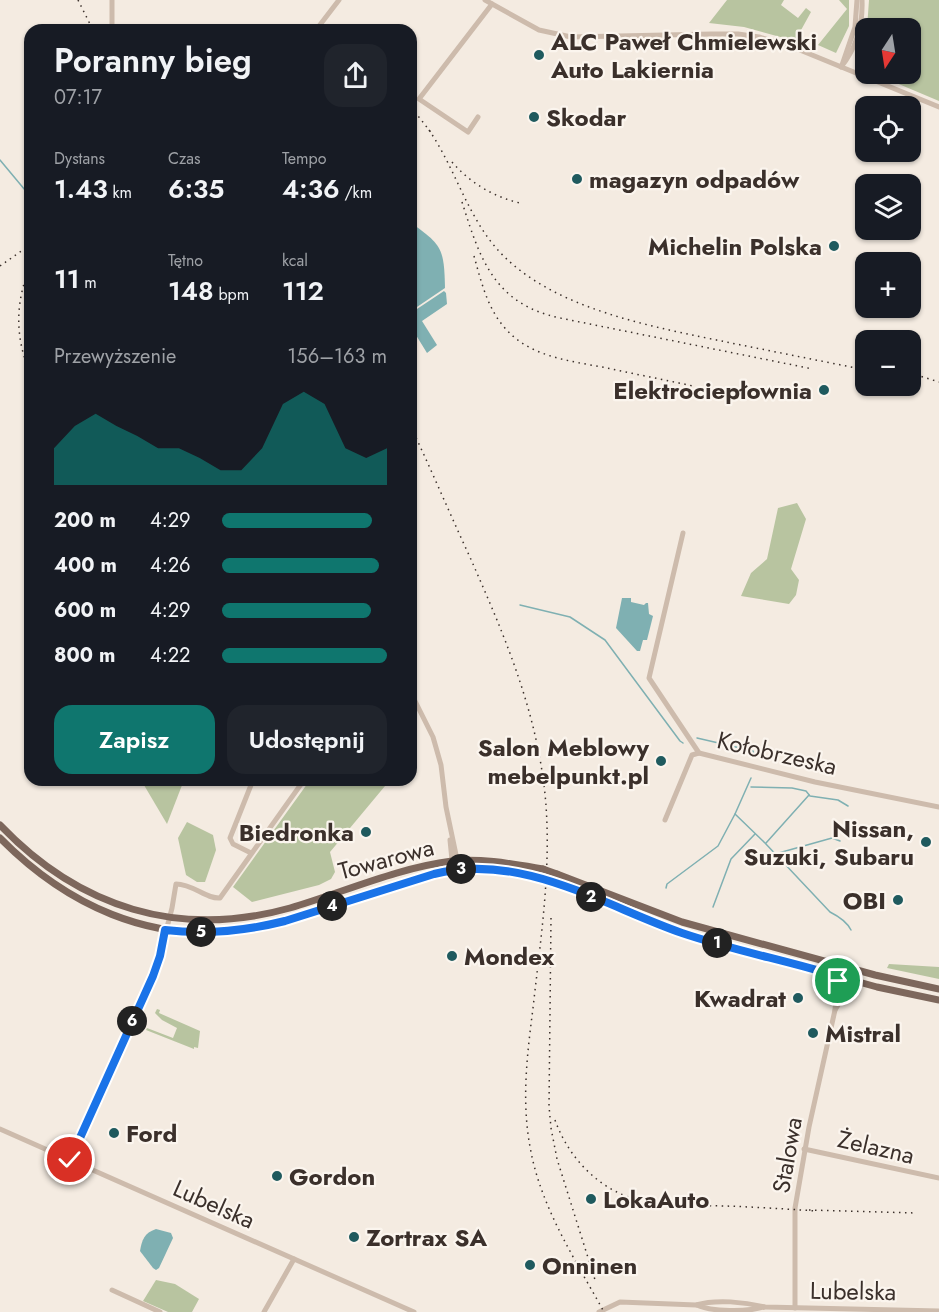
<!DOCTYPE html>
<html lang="pl">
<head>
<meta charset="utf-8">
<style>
	:root { --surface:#171b24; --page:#20242c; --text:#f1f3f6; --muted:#9ea1a6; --accent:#0f766e }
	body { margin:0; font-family:Jost,sans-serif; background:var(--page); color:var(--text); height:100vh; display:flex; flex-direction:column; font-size:22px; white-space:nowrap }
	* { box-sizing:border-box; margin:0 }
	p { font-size:20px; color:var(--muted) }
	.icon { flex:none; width:33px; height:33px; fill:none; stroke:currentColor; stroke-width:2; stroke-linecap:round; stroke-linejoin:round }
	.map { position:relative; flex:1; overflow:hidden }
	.details { position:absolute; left:24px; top:24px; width:393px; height:762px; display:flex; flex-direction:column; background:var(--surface); border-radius:18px; box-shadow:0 2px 4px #0004 }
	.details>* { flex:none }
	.needle { width:39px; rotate:192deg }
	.controls { position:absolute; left:855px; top:18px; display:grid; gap:12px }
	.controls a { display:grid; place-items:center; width:66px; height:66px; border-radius:12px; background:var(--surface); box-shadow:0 2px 4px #0004; font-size:30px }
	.pin { position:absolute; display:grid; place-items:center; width:51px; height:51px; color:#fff; margin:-26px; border:3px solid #fff; border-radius:50%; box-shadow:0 2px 6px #0007 }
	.km { position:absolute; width:30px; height:30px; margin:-15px; border-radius:50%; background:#222; color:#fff; font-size:16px; line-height:30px; text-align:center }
	.round { display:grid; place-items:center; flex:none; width:63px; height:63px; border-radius:18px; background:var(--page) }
	.summary { display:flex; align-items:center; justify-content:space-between; height:102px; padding:0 30px }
	h1 { font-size:33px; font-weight:600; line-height:45px }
	.stats { display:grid; grid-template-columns:repeat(3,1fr); gap:9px; height:102px; padding:6px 30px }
	.stats div { display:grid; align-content:center }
	.stats b { font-size:26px; font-weight:600 }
	.stats small { font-size:16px; font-weight:400 }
	.stats p { font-size:16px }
	.chart { height:168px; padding:12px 30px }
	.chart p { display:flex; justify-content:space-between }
	.chart svg { width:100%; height:108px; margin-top:6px; fill:var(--accent); opacity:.7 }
	.button { display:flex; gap:12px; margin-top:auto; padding:12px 30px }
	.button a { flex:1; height:69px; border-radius:18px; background:var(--accent); color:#fff; font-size:24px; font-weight:600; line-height:69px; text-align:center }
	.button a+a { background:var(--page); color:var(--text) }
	ul { padding:0 30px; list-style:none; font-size:20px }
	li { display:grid; grid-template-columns:96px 72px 1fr; align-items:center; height:45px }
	li i { height:15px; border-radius:8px; background:var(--accent) }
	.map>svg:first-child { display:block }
	.green { fill:#b8c4a0 }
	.water { fill:#7fb0b2 }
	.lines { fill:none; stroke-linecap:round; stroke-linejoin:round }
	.stream { stroke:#7fb0b2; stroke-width:1.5 }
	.minor { stroke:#cdbbac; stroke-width:5 }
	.major { stroke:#7d675c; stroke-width:7 }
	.rail { stroke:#3b302b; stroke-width:1.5; stroke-dasharray:1.5 4.5; stroke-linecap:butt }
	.major-bridge { stroke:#7d675c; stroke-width:7 }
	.route-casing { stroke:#fff; stroke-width:12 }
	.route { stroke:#1a73e8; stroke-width:8 }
	.poi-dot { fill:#1f5a5e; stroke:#fbf5ee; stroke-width:2 }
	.labels { text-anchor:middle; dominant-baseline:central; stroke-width:4.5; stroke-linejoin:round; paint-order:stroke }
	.poi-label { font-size:24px; font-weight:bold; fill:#3b302b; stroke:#fbf5ee; text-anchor:start }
	.street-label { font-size:24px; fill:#3b302b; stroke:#fbf5ee }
</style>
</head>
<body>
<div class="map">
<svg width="939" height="1312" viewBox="0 0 939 1312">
	<rect width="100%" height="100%" fill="#f4ebe1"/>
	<!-- green -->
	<g class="green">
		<path d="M727,0H784L781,5L798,18L806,8L811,12L795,41L744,27L709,23Z"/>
		<path d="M839,0H849V26L836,53L818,45L847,9Z"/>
		<path d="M869,0H939V101L875,74H910V28H867Z"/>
		<path d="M797,503L806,519L791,569L799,580L796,595L789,604L741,596L751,573L767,559L778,508Z"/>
		<path d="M142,780H184L167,824L141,780Z"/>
		<path d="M310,780H390L330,852L335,872L331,879L319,885L252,902L233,887Z"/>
		<path d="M187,822L213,835L216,850L205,882H197L186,875L178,838Z"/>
		<path d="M889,964L939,967V979L887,968Z"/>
		<path d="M157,1009L160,1010L159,1013L200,1031L198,1048L194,1047V1049L146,1030L147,1028L173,1038L177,1028L162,1020L155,1013Z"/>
		<path d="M156,1280L175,1284L199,1299L192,1312H168L143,1301Z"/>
	</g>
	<!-- water -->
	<g class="water">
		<path d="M411,223C443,245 444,250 445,288L411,311Z"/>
		<path d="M444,291L446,293L447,304L422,321L437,345L427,353L411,327V313Z"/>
		<path d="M622,598H631V602L644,605L646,603H648L649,614L653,616L647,640H643L640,651H637L616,628Z"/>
		<path d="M156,1229L171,1233L173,1238L159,1268L156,1270L153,1268L140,1251C142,1240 144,1233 156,1229Z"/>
	</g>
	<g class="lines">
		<!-- stream -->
		<g class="stream">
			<path d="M0,160L30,196"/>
			<path d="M520,605L570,617L605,640L680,741L683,743"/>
			<path d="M697,738L753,751L755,757"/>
			<path d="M751,778L735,814L765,843L830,912C838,916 847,922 851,930"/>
			<path d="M751,787L792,788L806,791L810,796L838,800L848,806"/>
			<path d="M766,843L809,795"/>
			<path d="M775,854L832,838L840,841"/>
			<path d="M666,888L667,884L718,846L735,814"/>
			<path d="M713,907L731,859L755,834"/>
		</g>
		<!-- minor -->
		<g class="minor">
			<path d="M112,0V30"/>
			<path d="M485,0L539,30L571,37L712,34H738L759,37L795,48L939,107"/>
			<path d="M316,30L339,0"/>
			<path d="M842,65L855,27L857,0"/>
			<path d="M841,67C857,47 863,25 862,0"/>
			<path d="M478,117L468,132L419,99L492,4"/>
			<path d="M683,533L649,678L699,753L815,782L939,807"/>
			<path d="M411,693L433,737L441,765L446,807L459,869"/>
			<path d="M665,820L692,755L699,753"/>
			<path d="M450,840L453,870"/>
			<path d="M251,853L233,844L230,838L253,780"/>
			<path d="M835,1010C845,997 842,981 846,967"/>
			<path d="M0,1129L414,1312"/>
			<path d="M804,1149L939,1178"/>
			<path d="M70,1160L157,966L172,908L176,884C193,884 206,899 220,898L304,780"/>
			<path d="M112,1290L160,1312"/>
			<path d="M697,1305C711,1312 748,1312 764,1307"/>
			<path d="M795,1308V1208L809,1127L835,1010L837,984L843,978"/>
			<path d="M264,1312L294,1259"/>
			<path d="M599,1312L620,1302L696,1305C716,1299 745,1302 765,1307L939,1311"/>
		</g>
		<!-- major -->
		<g class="major">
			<path d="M0,825C79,908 179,939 290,908C344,892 397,868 452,861C482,858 513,864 543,869"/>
			<path d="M0,838C66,905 150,944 246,930C281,925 314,912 347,901C420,877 464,857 542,878"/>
			<path d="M557,874L682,922L875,975L939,989"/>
			<path d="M556,883L695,937L877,987L939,1000"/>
		</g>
		<!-- rail -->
		<g class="rail">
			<path d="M78,0L93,30"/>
			<path d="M411,107L433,135"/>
			<path d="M429,130C455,168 467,215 497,249C551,310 655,327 731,343C776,352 821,361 866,370"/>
			<path d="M452,162C470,183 494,197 520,203"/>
			<path d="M462,202C480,259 494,304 560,318L813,369"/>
			<path d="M474,256C481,281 487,307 504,327C531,359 574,361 612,369C639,375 666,380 693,386"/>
			<path d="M0,266L30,245"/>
			<path d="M30,268C15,301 15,339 30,372"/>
			<path d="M910,373L939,382"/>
			<path d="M411,427C431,469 449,512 469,555C503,632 536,708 545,794C552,865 541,936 533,1008C527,1056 521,1103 531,1152C542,1209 576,1261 604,1312"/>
			<path d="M551,918L549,1106L551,1128L557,1159L596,1283"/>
			<path d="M555,1120C570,1162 605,1196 651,1203C675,1207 700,1205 725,1206C755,1207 786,1209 817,1211"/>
			<path d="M809,1210L916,1213"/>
		</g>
		<!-- major-bridge -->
		<g class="major-bridge">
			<path d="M543,869L557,874"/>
			<path d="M542,878L556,883"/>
		</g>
	</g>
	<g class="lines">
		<defs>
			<path id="route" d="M70,1160L153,976L160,956L165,930C206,935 245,931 285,921L434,874C522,852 602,905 682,933C729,949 779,959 827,973L837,985L838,981"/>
		</defs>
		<!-- route casing -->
		<use href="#route" class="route-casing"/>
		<!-- route -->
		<use href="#route" class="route"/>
	</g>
	<!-- markers -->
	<g class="poi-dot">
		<circle cx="539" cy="55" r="6"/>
		<circle cx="534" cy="117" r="6"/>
		<circle cx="577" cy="179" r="6"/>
		<circle cx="834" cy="246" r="6"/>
		<circle cx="824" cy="390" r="6"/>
		<circle cx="661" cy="761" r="6"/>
		<circle cx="366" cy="832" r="6"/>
		<circle cx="926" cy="842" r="6"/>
		<circle cx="898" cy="900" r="6"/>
		<circle cx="452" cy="956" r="6"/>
		<circle cx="798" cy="998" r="6"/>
		<circle cx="813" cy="1033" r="6"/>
		<circle cx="114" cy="1133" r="6"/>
		<circle cx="277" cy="1176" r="6"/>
		<circle cx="591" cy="1199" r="6"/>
		<circle cx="354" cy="1237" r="6"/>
		<circle cx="530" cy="1265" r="6"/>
	</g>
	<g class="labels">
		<!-- poi labels -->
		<g class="poi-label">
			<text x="551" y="41">ALC Paweł Chmielewski<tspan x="551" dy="28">Auto Lakiernia</tspan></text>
			<text x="546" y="117">Skodar</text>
			<text x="589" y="179">magazyn odpadów</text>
			<text x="822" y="246" text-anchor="end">Michelin Polska</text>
			<text x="812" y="390" text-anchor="end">Elektrociepłownia</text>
			<text x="649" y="747" text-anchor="end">Salon Meblowy<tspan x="649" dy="28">mebelpunkt.pl</tspan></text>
			<text x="914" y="828" text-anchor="end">Nissan,<tspan x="914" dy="28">Suzuki, Subaru</tspan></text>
			<text x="354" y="832" text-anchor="end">Biedronka</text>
			<text x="886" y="900" text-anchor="end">OBI</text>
			<text x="464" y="956">Mondex</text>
			<text x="786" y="998" text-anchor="end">Kwadrat</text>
			<text x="825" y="1033">Mistral</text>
			<text x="126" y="1133">Ford</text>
			<text x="289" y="1176">Gordon</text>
			<text x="603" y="1199">LokaAuto</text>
			<text x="366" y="1237">Zortrax SA</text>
			<text x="542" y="1265">Onninen</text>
		</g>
		<!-- street labels -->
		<g class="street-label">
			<text transform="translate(777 753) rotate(13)">Kołobrzeska</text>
			<text transform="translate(386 859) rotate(-15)">Towarowa</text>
			<text transform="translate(876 1147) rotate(13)">Żelazna</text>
			<text transform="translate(787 1155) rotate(-80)">Stalowa</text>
			<text transform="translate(214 1204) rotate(24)">Lubelska</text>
			<text transform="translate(853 1291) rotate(1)">Lubelska</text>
		</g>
	</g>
</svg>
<div class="controls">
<a><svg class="needle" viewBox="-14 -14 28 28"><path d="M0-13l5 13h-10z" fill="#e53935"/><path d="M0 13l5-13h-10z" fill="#9ea1a6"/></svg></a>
<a><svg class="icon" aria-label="locate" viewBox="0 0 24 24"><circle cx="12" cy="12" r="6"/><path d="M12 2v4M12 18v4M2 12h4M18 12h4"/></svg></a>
<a><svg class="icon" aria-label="layers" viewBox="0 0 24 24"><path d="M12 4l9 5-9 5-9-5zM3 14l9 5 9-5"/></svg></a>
<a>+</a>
<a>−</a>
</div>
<div class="pin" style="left:838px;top:981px;background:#1e9e55"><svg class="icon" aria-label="arrive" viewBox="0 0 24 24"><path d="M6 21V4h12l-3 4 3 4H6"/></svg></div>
<div class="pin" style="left:70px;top:1160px;background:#d93025"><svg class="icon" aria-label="check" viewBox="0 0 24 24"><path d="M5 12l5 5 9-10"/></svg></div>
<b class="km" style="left:717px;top:943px">1</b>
<b class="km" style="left:591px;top:897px">2</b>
<b class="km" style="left:461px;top:869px">3</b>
<b class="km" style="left:332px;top:906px">4</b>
<b class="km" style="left:201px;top:932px">5</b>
<b class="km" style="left:132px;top:1021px">6</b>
<section class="details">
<div class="summary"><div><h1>Poranny bieg</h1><p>07:17</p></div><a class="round"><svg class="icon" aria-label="share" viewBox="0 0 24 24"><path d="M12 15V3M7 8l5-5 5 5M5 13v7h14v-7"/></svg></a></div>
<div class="stats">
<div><p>Dystans</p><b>1.43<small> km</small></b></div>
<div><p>Czas</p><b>6:35</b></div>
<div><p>Tempo</p><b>4:36<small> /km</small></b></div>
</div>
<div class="stats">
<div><b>11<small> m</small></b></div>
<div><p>Tętno</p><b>148<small> bpm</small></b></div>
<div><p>kcal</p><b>112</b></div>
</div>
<div class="chart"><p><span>Przewyższenie</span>156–163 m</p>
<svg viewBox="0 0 160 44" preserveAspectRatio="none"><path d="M0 44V29L10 20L20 15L30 20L40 24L50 29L60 29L70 33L80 38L90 38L100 29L110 11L120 6L130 11L140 29L150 33L160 29V44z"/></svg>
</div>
<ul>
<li><b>200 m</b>4:29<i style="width:91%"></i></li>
<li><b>400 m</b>4:26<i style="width:95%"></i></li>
<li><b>600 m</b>4:29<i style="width:90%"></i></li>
<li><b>800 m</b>4:22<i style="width:100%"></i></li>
</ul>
<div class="button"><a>Zapisz</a><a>Udostępnij</a></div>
</section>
</div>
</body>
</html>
